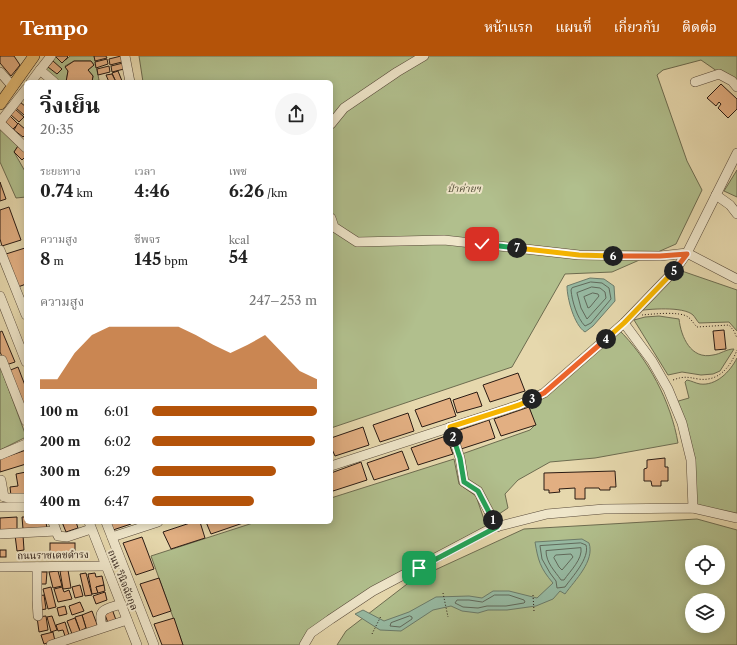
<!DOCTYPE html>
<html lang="th">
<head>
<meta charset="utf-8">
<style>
	:root { --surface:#fff; --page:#f6f6f6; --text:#222; --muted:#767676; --accent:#b45309 }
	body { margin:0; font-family:"Libre Caslon Text","Noto Serif Thai",serif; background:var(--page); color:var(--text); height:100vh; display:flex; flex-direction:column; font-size:15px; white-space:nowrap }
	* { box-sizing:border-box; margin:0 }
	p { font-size:13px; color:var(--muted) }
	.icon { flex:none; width:22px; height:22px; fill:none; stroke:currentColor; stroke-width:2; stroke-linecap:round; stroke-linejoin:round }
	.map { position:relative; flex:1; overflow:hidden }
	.panel { position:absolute; left:24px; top:24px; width:309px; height:444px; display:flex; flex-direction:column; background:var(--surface); border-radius:6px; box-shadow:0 2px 10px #0003 }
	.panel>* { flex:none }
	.fabs { position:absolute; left:685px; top:489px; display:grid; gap:8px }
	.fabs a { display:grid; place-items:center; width:40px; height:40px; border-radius:50%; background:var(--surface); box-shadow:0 2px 10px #0003; font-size:20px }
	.pin { position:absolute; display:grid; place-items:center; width:34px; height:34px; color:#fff; margin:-17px; border-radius:8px; box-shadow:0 2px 6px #0006 }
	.km { position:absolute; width:20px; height:20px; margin:-10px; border-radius:50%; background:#222; color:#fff; font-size:11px; line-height:20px; text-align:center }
	.round { display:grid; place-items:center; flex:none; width:42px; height:42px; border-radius:21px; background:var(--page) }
	.head { display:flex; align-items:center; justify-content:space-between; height:68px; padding:0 16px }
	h1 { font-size:22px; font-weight:700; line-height:30px }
	.stats { display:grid; grid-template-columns:repeat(3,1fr); gap:6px; height:68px; padding:4px 16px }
	.stats div { display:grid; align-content:center }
	.stats b { font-size:17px; font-weight:700 }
	.stats small { font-size:11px; font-weight:400 }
	.stats p { font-size:11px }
	.chart { height:112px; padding:8px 16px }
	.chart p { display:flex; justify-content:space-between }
	.chart svg { width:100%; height:72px; margin-top:4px; fill:var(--accent); opacity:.7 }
	ul { padding:0 16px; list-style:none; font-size:13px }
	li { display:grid; grid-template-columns:64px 48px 1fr; align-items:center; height:30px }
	li i { height:10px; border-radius:5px; background:var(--accent) }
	header { display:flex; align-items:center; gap:24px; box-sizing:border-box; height:56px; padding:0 20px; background:var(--accent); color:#fff }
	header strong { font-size:19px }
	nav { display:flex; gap:22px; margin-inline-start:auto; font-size:14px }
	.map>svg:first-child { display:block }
	.green { fill:#b1bf8d; stroke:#6d6c50; fill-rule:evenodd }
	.water { fill:#97bba4; stroke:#6b7b6a }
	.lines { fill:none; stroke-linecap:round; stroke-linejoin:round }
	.shore { stroke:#606a5c; stroke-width:1 }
	.building { fill:#e2af82; stroke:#291a13 }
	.minor-casing { stroke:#584a3a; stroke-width:10 }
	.major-casing { stroke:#291a13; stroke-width:12 }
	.path { stroke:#291a13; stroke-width:1; stroke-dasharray:1 2; stroke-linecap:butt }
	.minor { stroke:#efe6ca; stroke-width:9 }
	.major { stroke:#e3bc76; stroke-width:11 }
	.split-1-casing { stroke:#fff; stroke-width:8 }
	.split-2-casing { stroke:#fff; stroke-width:8 }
	.split-3-casing { stroke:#fff; stroke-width:8 }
	.split-4-casing { stroke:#fff; stroke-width:8 }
	.split-5-casing { stroke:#fff; stroke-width:8 }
	.split-6-casing { stroke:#fff; stroke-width:8 }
	.split-7-casing { stroke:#fff; stroke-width:8 }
	.split-8-casing { stroke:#fff; stroke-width:8 }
	.split-1 { stroke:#22a559; stroke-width:5 }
	.split-2 { stroke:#22a559; stroke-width:5 }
	.split-3 { stroke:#f5b400; stroke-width:5 }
	.split-4 { stroke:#f0652b; stroke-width:5 }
	.split-5 { stroke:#f5b400; stroke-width:5 }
	.split-6 { stroke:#f0652b; stroke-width:5 }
	.split-7 { stroke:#f5b400; stroke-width:5 }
	.split-8 { stroke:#22a559; stroke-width:5 }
	.labels { text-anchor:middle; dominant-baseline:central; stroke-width:4; stroke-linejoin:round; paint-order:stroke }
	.park-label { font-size:10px; font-style:italic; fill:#524c38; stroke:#efe6ca }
	.street-label { font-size:10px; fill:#291a13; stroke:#efe6ca }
</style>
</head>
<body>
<header>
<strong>Tempo</strong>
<nav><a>หน้าแรก</a><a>แผนที่</a><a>เกี่ยวกับ</a><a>ติดต่อ</a></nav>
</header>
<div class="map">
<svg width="737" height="589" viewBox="0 0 737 589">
	<rect width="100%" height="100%" fill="#e6d8ad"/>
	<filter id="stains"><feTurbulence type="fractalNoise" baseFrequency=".005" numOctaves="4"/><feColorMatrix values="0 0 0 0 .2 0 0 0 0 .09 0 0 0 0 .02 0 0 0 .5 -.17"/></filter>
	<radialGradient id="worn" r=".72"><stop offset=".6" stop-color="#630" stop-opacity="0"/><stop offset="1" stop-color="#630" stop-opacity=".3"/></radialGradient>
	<!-- green -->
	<g class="green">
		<path d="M53,0L66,4L70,0H94L99,24L92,26L93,20L88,14L94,9L91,5H74L65,10L68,15L66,26H60L45,13Z"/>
		<path d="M139,0H737V29L701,4L663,14L657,19L687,105L702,134L676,188L612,216L565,218L512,311L331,372V26H143Z"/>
		<path d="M0,72L18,90L14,96L26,117V141L16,142L0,106Z"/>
		<path d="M737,114V141L724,135Z"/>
		<path d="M676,213L737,234V275L729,266L699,267C697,265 695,261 693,259C683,250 649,253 636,255Z"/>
		<path d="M659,260L679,263C681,281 691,304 713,299C721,298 726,293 734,293L720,315L713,318L701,319L682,316L668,319L634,264L645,261Z"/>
		<path d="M618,273C648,302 671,346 678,387L595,402L550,406L518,424L505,438L508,452L496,460L466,423L462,398L530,374L535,369L529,351L542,338Z"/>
		<path d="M737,302V462L693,452L695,429L675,346L689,342L685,326L687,324C692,325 695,327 700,328C716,330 730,316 737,302Z"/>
		<path d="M0,310L26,380V381L0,394Z"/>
		<path d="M454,403L459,428L476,440L488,475L327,560L303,583L300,589H183L151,500L256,466H331V442Z"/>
		<path d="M697,463L737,474V589H337L346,575L411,525L524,473ZM692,496H718V522H692ZM692,544H718V570H692Z"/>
	</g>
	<!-- water -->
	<g class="water">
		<path d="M590,222L604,223L614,230L615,245L593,270L585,276C574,269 567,242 567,230Z"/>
		<path d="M582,483L589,487C595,505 575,524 565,538L560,535L553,543L536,550L507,554H488L478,557L462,555L451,550L433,554L401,575L380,574L355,558L363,554L384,565L409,556L436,541L469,540L482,542L493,535H509L537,542L553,527C540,512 538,504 535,486Z"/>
	</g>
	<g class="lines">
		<!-- shore -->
		<g class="shore">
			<path d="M591,226L602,227L609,232L611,243L591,267L585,270C577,262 572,245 571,234L572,232Z"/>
			<path d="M592,231L600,232L605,236L606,242L587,263L581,252L577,237Z"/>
			<path d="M593,237L598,238L599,240L590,251L588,252L584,241Z"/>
			<path d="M581,487L586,489C590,502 572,521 565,531L557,532L556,525L550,517L542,503L540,490Z"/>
			<path d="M581,492C583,503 570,515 564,524H561C555,515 546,507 546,495Z"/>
			<path d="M556,499L571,498L573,501L562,514L559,511L554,502Z"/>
			<path d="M495,539H509L524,544L525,546L524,547L506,550H487L478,552L463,551L455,547L457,544H469L482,546Z"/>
			<path d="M410,560L412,561V563L400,571L390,570L391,567Z"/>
		</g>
	</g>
	<!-- building -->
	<g class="building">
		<path d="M0,0H14L20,9L11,20L0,7Z"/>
		<path d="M55,0H67L68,1L62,7Z"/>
		<path d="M94,0H106L107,2L95,5Z"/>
		<path d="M121,0L122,6L110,9L109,3Z"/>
		<path d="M107,3L108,8L96,12L95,6Z"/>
		<path d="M53,5L62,13L57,18L48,11Z"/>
		<path d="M74,5H91L94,9L88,14L93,20L92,26H66L68,15L65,11Z"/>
		<path d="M123,7L124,13L112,16L111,10Z"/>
		<path d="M109,10L110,16L98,19L97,13Z"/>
		<path d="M118,15L122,25L116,26L112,17Z"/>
		<path d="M112,18L116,26H109L106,19Z"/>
		<path d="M721,28L737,43V53L728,62L718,52L721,48L719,46L716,50L707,42Z"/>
		<path d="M20,46L26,51V57L24,59L16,52Z"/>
		<path d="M15,53L24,61L19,66L11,59Z"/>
		<path d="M9,59L18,68L13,73L5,66Z"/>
		<path d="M18,67L26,74V78L23,81L14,74Z"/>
		<path d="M18,90L26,97V100L22,104L14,96Z"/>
		<path d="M0,126L6,143L0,145Z"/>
		<path d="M9,151L21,184L2,190L0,183V154Z"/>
		<path d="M25,192L26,228L18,231L6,198Z"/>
		<path d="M724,274L726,293L715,294L713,275Z"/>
		<path d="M2,275L15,306L6,309L0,296V276Z"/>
		<path d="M18,311L26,332V360L8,315Z"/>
		<path d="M518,317L525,335L490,346L483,329Z"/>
		<path d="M477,336L482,350L457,357L453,344Z"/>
		<path d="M450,342L456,360L422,371L415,354Z"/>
		<path d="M529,351L536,369L501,380L494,363Z"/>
		<path d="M408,357L414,375L380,386L373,369Z"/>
		<path d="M489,364L495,382L461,393L454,376Z"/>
		<path d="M363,371L369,389L335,400L331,391V382Z"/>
		<path d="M446,380L453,398L418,409L411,392Z"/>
		<path d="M26,394V408L0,416V403Z"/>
		<path d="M402,395L409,413L374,424L367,407Z"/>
		<path d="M665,402V411H668V425H661V430H652L651,425H644V413L647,412V404Z"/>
		<path d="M361,406L367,424L333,435L331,432V417Z"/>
		<path d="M615,415L616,431H610V434H600L599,432H585V443H575V432L559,433L560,436L549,437V434H544V417Z"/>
		<path d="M26,416V438L11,440L10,431L18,430L16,418Z"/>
		<path d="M17,461V474L0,475V462Z"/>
		<path d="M22,461H26V466H46L47,473H23Z"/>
		<path d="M62,466H76L78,472L66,476Z"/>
		<path d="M110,466H131V468L113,474Z"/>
		<path d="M193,466H200L205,482L171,493L163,476Z"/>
		<path d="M206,466H246L211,478Z"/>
		<path d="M15,479H23L24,494L17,495Z"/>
		<path d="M142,481L154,513L136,519L123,487Z"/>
		<rect x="50" y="487" width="25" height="10"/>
		<rect x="0" y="494" width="6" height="7"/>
		<path d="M68,514L71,532L63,533L60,515Z"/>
		<path d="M58,515L62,530L53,532L49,516Z"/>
		<path d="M38,516H47L46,528H38Z"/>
		<path d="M86,517L92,539L85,540L80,518Z"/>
		<path d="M95,517L96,521L102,520L104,529L96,531L98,537L92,538L88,518Z"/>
		<path d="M159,522L171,555L153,561L140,528Z"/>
		<path d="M80,529L83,540L75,542L72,531Z"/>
		<path d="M104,529L105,535L98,537L96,531Z"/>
		<path d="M51,531L56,551L48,553L43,533Z"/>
		<path d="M62,531L64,536L69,534L72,543L58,546L54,533Z"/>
		<path d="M105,536L107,544L96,548L93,540Z"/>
		<path d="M44,539L46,553L40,554L38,540Z"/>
		<path d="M80,546L84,555L72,559L69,550Z"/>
		<path d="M65,550L67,558L59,560L57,552Z"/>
		<path d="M112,553L116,564L108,567L104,556Z"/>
		<path d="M92,555L98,571L87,575L82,559Z"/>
		<path d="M82,559L86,572L80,575L75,561Z"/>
		<path d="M46,560L48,574L39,576L37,561Z"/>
		<path d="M52,560L57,574L51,576L47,561Z"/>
		<path d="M75,562L80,575L72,578L67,565Z"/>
		<path d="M174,562L183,589H162L154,568Z"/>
		<path d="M65,566L69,579L65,580L63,574L58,575L56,569Z"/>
		<path d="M53,576L55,585L44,588L41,579Z"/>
	</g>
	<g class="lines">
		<defs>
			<g id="minor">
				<path d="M51,0L40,14L54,26"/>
				<path d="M125,0L130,26"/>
				<path d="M0,16L13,31"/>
				<path d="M31,26L40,14"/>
				<path d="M695,26L719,18L732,25L737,31"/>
				<path d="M0,66L26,33"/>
				<path d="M0,67L26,92"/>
				<path d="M331,68L344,52L397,16L424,0"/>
				<path d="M716,139L730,149L737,158"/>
				<path d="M331,162L334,171L357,186L444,184L579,199L660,200L687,197L737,223"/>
				<path d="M0,194L26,259"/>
				<path d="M0,240L26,306"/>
				<path d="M624,267L652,305L668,333L682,367L691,404L693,452"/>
				<path d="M0,305L2,304L26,365"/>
				<path d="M450,371L460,402L464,426L478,435L497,471"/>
				<path d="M0,399L26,388"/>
				<path d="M331,410L519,349L544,337L624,267L676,213L687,197L737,97"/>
				<path d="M1,424L4,441L8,442H26"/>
				<path d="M0,451H26"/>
				<path d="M53,466L58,480L67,481L91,473"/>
				<path d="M89,466L137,589"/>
				<path d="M106,466L154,589"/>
				<path d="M0,478L56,475"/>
				<path d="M112,481L158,466"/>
				<path d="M0,511L106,510"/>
				<path d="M37,511V544L38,560"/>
				<path d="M102,569C97,552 107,553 121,548"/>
				<path d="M51,589L127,564"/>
				<path d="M304,589L311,577L331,563L373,535L492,472L547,458L604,453L693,452L737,462"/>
			</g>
			<path id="major" d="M0,48L34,0"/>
		</defs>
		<!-- minor casing -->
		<use href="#minor" class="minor-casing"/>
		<!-- major casing -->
		<use href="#major" class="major-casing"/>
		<!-- path -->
		<g class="path">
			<path d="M642,259C653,258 680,255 688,261C691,263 694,268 697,271L729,269L734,275L737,282"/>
			<path d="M673,324C684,320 687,321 698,323C718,326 730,312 737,294"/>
			<path d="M443,537L448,561"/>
			<path d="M533,539L534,555"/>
			<path d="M372,578L381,560"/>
		</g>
		<!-- minor -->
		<use href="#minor" class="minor"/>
		<!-- major -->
		<use href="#major" class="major"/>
	</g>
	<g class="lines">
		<defs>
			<path id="split-1" d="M419,512L497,471L493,464"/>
			<path id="split-2" d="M453,381L460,402L464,426L478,435L493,464"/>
			<path id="split-3" d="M453,381L450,371L519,349L532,343"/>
			<path id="split-4" d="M532,343L544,337L606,283"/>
			<path id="split-5" d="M606,283L624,267L674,215"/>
			<path id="split-6" d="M613,200H660L687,198L674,215"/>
			<path id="split-7" d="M517,192L579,199L613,200"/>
			<path id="split-8" d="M482,188L517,192"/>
		</defs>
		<!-- split-1 casing -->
		<use href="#split-1" class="split-1-casing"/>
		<!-- split-2 casing -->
		<use href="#split-2" class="split-2-casing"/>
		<!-- split-3 casing -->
		<use href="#split-3" class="split-3-casing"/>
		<!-- split-4 casing -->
		<use href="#split-4" class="split-4-casing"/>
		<!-- split-5 casing -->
		<use href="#split-5" class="split-5-casing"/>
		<!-- split-6 casing -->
		<use href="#split-6" class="split-6-casing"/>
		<!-- split-7 casing -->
		<use href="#split-7" class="split-7-casing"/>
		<!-- split-8 casing -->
		<use href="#split-8" class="split-8-casing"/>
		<!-- split-1 -->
		<use href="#split-1" class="split-1"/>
		<!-- split-2 -->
		<use href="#split-2" class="split-2"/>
		<!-- split-3 -->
		<use href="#split-3" class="split-3"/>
		<!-- split-4 -->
		<use href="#split-4" class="split-4"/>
		<!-- split-5 -->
		<use href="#split-5" class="split-5"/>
		<!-- split-6 -->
		<use href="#split-6" class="split-6"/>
		<!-- split-7 -->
		<use href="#split-7" class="split-7"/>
		<!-- split-8 -->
		<use href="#split-8" class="split-8"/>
	</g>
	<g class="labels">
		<!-- park labels -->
		<g class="park-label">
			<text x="464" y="132">ป่าค่ายฯ</text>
		</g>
		<!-- street labels -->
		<g class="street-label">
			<text transform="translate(53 499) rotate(-1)">ถนนราชเดชดำรง</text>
			<text transform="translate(123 524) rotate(68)">ถนน วินิจฉัยกุล</text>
		</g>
	</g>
	<rect width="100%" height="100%" filter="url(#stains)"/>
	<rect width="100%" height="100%" fill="url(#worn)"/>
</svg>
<div class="fabs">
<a><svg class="icon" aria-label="locate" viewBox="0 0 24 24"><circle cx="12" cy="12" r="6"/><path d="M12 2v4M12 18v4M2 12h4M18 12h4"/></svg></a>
<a><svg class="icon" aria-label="layers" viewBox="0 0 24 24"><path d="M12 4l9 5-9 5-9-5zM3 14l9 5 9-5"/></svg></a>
</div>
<div class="pin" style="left:419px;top:512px;background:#1e9e55"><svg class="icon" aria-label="arrive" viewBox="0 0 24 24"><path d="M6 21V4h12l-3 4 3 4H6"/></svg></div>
<div class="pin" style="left:482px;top:188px;background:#d93025"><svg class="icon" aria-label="check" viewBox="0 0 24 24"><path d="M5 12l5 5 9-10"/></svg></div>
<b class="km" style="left:493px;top:464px">1</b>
<b class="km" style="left:453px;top:381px">2</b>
<b class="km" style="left:532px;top:343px">3</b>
<b class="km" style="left:606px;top:283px">4</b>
<b class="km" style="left:674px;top:215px">5</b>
<b class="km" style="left:613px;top:200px">6</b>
<b class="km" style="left:517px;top:192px">7</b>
<section class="panel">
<div class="head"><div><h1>วิ่งเย็น</h1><p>20:35</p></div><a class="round"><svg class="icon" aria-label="share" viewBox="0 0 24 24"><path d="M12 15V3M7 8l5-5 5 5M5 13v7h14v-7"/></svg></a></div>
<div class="stats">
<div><p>ระยะทาง</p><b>0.74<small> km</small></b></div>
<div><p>เวลา</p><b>4:46</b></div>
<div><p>เพซ</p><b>6:26<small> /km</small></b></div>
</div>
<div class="stats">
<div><p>ความสูง</p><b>8<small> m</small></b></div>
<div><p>ชีพจร</p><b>145<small> bpm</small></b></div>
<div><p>kcal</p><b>54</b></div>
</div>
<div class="chart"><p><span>ความสูง</span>247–253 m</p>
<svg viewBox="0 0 160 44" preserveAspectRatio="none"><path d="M0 44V38L10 38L20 22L30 11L40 6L50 6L60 6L70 6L80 6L90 11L100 17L110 22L120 17L130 11L140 22L150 33L160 38V44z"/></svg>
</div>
<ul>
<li><b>100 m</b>6:01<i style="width:100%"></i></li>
<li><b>200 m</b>6:02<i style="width:99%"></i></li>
<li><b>300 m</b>6:29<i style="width:75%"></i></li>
<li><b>400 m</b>6:47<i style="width:62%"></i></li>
</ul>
</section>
</div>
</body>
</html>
